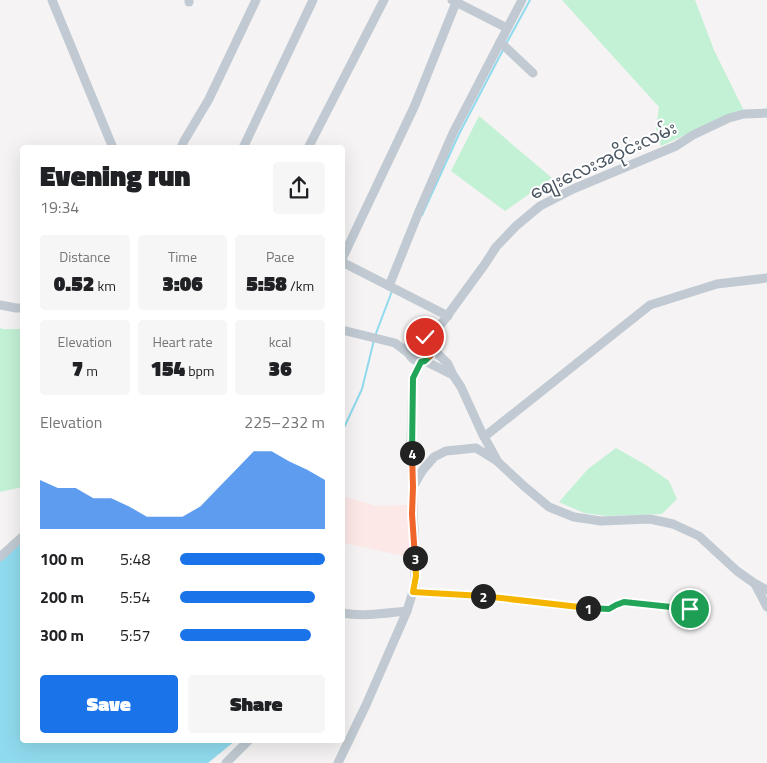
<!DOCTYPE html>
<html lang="en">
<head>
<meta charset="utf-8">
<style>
	:root { --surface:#fff; --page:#f6f6f6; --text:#202124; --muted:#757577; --accent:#1a73e8 }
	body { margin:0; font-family:"Titillium Web","Noto Sans Myanmar",sans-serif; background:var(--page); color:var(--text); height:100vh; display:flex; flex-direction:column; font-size:19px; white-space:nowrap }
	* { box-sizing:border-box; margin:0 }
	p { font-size:16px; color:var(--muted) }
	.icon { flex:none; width:28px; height:28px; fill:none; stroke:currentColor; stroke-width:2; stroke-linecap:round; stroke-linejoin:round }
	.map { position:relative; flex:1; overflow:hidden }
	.drawer { position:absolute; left:20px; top:145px; width:325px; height:598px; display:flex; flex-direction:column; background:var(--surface); border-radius:5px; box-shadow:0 5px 20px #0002 }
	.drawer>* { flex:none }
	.pin { position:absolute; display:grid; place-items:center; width:42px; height:42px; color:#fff; margin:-21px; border:2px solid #fff; border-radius:50%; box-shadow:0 1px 5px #0007 }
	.km { position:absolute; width:25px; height:25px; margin:-12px; border-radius:50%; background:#222; color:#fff; font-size:14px; line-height:25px; text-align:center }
	.round { display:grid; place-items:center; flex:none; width:52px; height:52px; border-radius:5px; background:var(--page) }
	.headline { display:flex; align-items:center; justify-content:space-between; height:85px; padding:0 20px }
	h1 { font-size:28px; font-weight:800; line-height:38px }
	.stats { display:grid; grid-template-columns:repeat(3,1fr); gap:8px; height:85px; padding:5px 20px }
	.stats div { display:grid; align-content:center; border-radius:5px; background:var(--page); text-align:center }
	.stats b { font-size:21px; font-weight:800 }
	.stats small { font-size:14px; font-weight:400 }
	.stats p { font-size:14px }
	.chart { height:140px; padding:10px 20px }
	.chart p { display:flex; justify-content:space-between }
	.chart svg { width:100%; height:90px; margin-top:5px; fill:var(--accent); opacity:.7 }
	.primary-button { display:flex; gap:10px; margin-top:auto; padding:10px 20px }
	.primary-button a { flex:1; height:58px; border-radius:5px; background:var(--accent); color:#fff; font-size:20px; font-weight:800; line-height:58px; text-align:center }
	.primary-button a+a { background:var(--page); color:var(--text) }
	ul { padding:0 20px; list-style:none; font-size:16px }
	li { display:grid; grid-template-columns:80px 60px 1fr; align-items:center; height:38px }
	li i { height:12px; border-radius:6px; background:var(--accent) }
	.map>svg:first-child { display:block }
	.medical { fill:#fce8e6 }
	.green { fill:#c3f1d5 }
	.water { fill:#90daee }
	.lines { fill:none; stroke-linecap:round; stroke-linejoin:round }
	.stream { stroke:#90daee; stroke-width:2 }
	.minor { stroke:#c1cad2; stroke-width:9 }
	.split-1-casing { stroke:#fff; stroke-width:10 }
	.split-2-casing { stroke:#fff; stroke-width:10 }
	.split-3-casing { stroke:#fff; stroke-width:10 }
	.split-4-casing { stroke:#fff; stroke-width:10 }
	.split-5-casing { stroke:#fff; stroke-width:10 }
	.split-6-casing { stroke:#fff; stroke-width:10 }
	.split-1 { stroke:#22a559; stroke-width:6 }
	.split-2 { stroke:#f5b400; stroke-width:6 }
	.split-3 { stroke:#f5b400; stroke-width:6 }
	.split-4 { stroke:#f0652b; stroke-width:6 }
	.split-5 { stroke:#22a559; stroke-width:6 }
	.split-6 { stroke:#f0652b; stroke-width:6 }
	.labels { text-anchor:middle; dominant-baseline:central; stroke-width:4; stroke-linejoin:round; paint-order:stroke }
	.street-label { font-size:18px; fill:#4a5661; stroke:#fff }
</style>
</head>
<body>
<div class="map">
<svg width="767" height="763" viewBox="0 0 767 763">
	<rect width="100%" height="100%" fill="#f5f3f3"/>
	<!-- medical -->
	<path class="medical" d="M342,496L377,506L409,505V557L343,543Z"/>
	<!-- green -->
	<g class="green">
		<path d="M562,0H695L714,50L744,111L731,114L661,146L656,128L659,107Z"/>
		<path d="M479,116L552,178L505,211L451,171Z"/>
		<path d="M0,328L3,329H22V487L0,492Z"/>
		<path d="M616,448L646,465L669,481L677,499L662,514L607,516L584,513L559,502L588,469Z"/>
	</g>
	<!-- water -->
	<path class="water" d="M22,540V740H236L208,763H0V557Z"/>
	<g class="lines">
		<!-- stream -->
		<g class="stream">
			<path d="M506,44L530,0"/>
			<path d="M422,215L459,134L504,48"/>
			<path d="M375,336L392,291"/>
			<path d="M342,432L362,389L374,340"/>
		</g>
		<!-- minor -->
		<g class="minor">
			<path d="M52,0L113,148"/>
			<path d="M189,0V2"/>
			<path d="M452,0L507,28"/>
			<path d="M500,42L533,73"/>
			<path d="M181,148L184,141L209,99L256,0"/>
			<path d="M243,148L313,0"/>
			<path d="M308,148L384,0"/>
			<path d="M342,259L415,105L457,0"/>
			<path d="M342,262L448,316"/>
			<path d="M389,286L420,209L453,133L522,0"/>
			<path d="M0,305L16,308H22"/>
			<path d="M342,330L395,343L408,353"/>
			<path d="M421,336L442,323L485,264L496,247L516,226L540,206L573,189L676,146L693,135L729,118L744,114L767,113"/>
			<circle cx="420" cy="349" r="12"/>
			<path d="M433,350L441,357L448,364L453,375L461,387L482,433L498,462L525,487L549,507L574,517L601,521L650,519L673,524L699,536L737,571L754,583L767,590"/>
			<path d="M425,361L453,375"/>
			<path d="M484,437L650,305L717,284L767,278"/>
			<path d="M413,487L422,471L434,457L446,451L476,448L497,461"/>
			<path d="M0,557L22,537"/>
			<path d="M755,584L767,607"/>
			<path d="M413,592L483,596L585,608L609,609L616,605L624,602L690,609"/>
			<path d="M342,613C364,617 386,613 407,611"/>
			<path d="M226,763L249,740"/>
			<path d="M338,763L366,705L407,611L415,585L414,528L413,513V487L411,442L413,378L421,362"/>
		</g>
	</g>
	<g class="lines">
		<defs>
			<path id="split-1" d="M588,608L609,609L616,605L624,602L690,609"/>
			<path id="split-2" d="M483,596L588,608"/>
			<path id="split-3" d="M415,558L416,576L413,592L483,596"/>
			<path id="split-4" d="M412,453L413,487L412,514L415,558"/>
			<path id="split-5" d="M412,453L413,378L421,362L425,361L430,356"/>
			<path id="split-6" d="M425,337C432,342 435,349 430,356"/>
		</defs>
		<!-- split-1 casing -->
		<use href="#split-1" class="split-1-casing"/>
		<!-- split-2 casing -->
		<use href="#split-2" class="split-2-casing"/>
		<!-- split-3 casing -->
		<use href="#split-3" class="split-3-casing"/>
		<!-- split-4 casing -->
		<use href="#split-4" class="split-4-casing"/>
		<!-- split-5 casing -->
		<use href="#split-5" class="split-5-casing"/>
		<!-- split-6 casing -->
		<use href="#split-6" class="split-6-casing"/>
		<!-- split-1 -->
		<use href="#split-1" class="split-1"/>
		<!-- split-2 -->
		<use href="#split-2" class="split-2"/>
		<!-- split-3 -->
		<use href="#split-3" class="split-3"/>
		<!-- split-4 -->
		<use href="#split-4" class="split-4"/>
		<!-- split-5 -->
		<use href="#split-5" class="split-5"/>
		<!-- split-6 -->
		<use href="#split-6" class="split-6"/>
	</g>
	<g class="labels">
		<!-- street labels -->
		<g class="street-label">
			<text transform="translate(603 160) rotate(-25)">စျေးလေးအဝိုင်းလမ်း</text>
		</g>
	</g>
</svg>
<div class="pin" style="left:690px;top:609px;background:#1e9e55"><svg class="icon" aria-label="arrive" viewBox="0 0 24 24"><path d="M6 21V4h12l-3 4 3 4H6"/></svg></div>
<div class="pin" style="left:425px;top:337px;background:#d93025"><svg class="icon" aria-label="check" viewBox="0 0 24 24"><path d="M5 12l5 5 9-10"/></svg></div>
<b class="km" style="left:588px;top:608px">1</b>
<b class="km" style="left:483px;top:596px">2</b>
<b class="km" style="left:415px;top:558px">3</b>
<b class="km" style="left:412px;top:453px">4</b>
<section class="drawer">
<div class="headline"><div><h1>Evening run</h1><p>19:34</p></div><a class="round"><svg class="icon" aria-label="share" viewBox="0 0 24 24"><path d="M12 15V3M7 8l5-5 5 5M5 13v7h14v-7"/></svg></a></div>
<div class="stats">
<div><p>Distance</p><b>0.52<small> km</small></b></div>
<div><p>Time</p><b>3:06</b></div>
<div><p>Pace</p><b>5:58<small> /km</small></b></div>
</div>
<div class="stats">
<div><p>Elevation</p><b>7<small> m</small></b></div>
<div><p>Heart rate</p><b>154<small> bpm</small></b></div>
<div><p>kcal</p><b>36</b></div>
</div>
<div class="chart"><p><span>Elevation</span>225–232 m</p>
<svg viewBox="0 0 160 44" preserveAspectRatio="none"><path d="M0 44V20L10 24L20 24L30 29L40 29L50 33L60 38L70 38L80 38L90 33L100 24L110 15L120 6L130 6L140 11L150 15L160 20V44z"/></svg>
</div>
<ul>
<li><b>100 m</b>5:48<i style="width:100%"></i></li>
<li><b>200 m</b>5:54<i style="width:93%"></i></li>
<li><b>300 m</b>5:57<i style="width:90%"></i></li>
</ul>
<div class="primary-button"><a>Save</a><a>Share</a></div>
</section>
</div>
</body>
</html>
